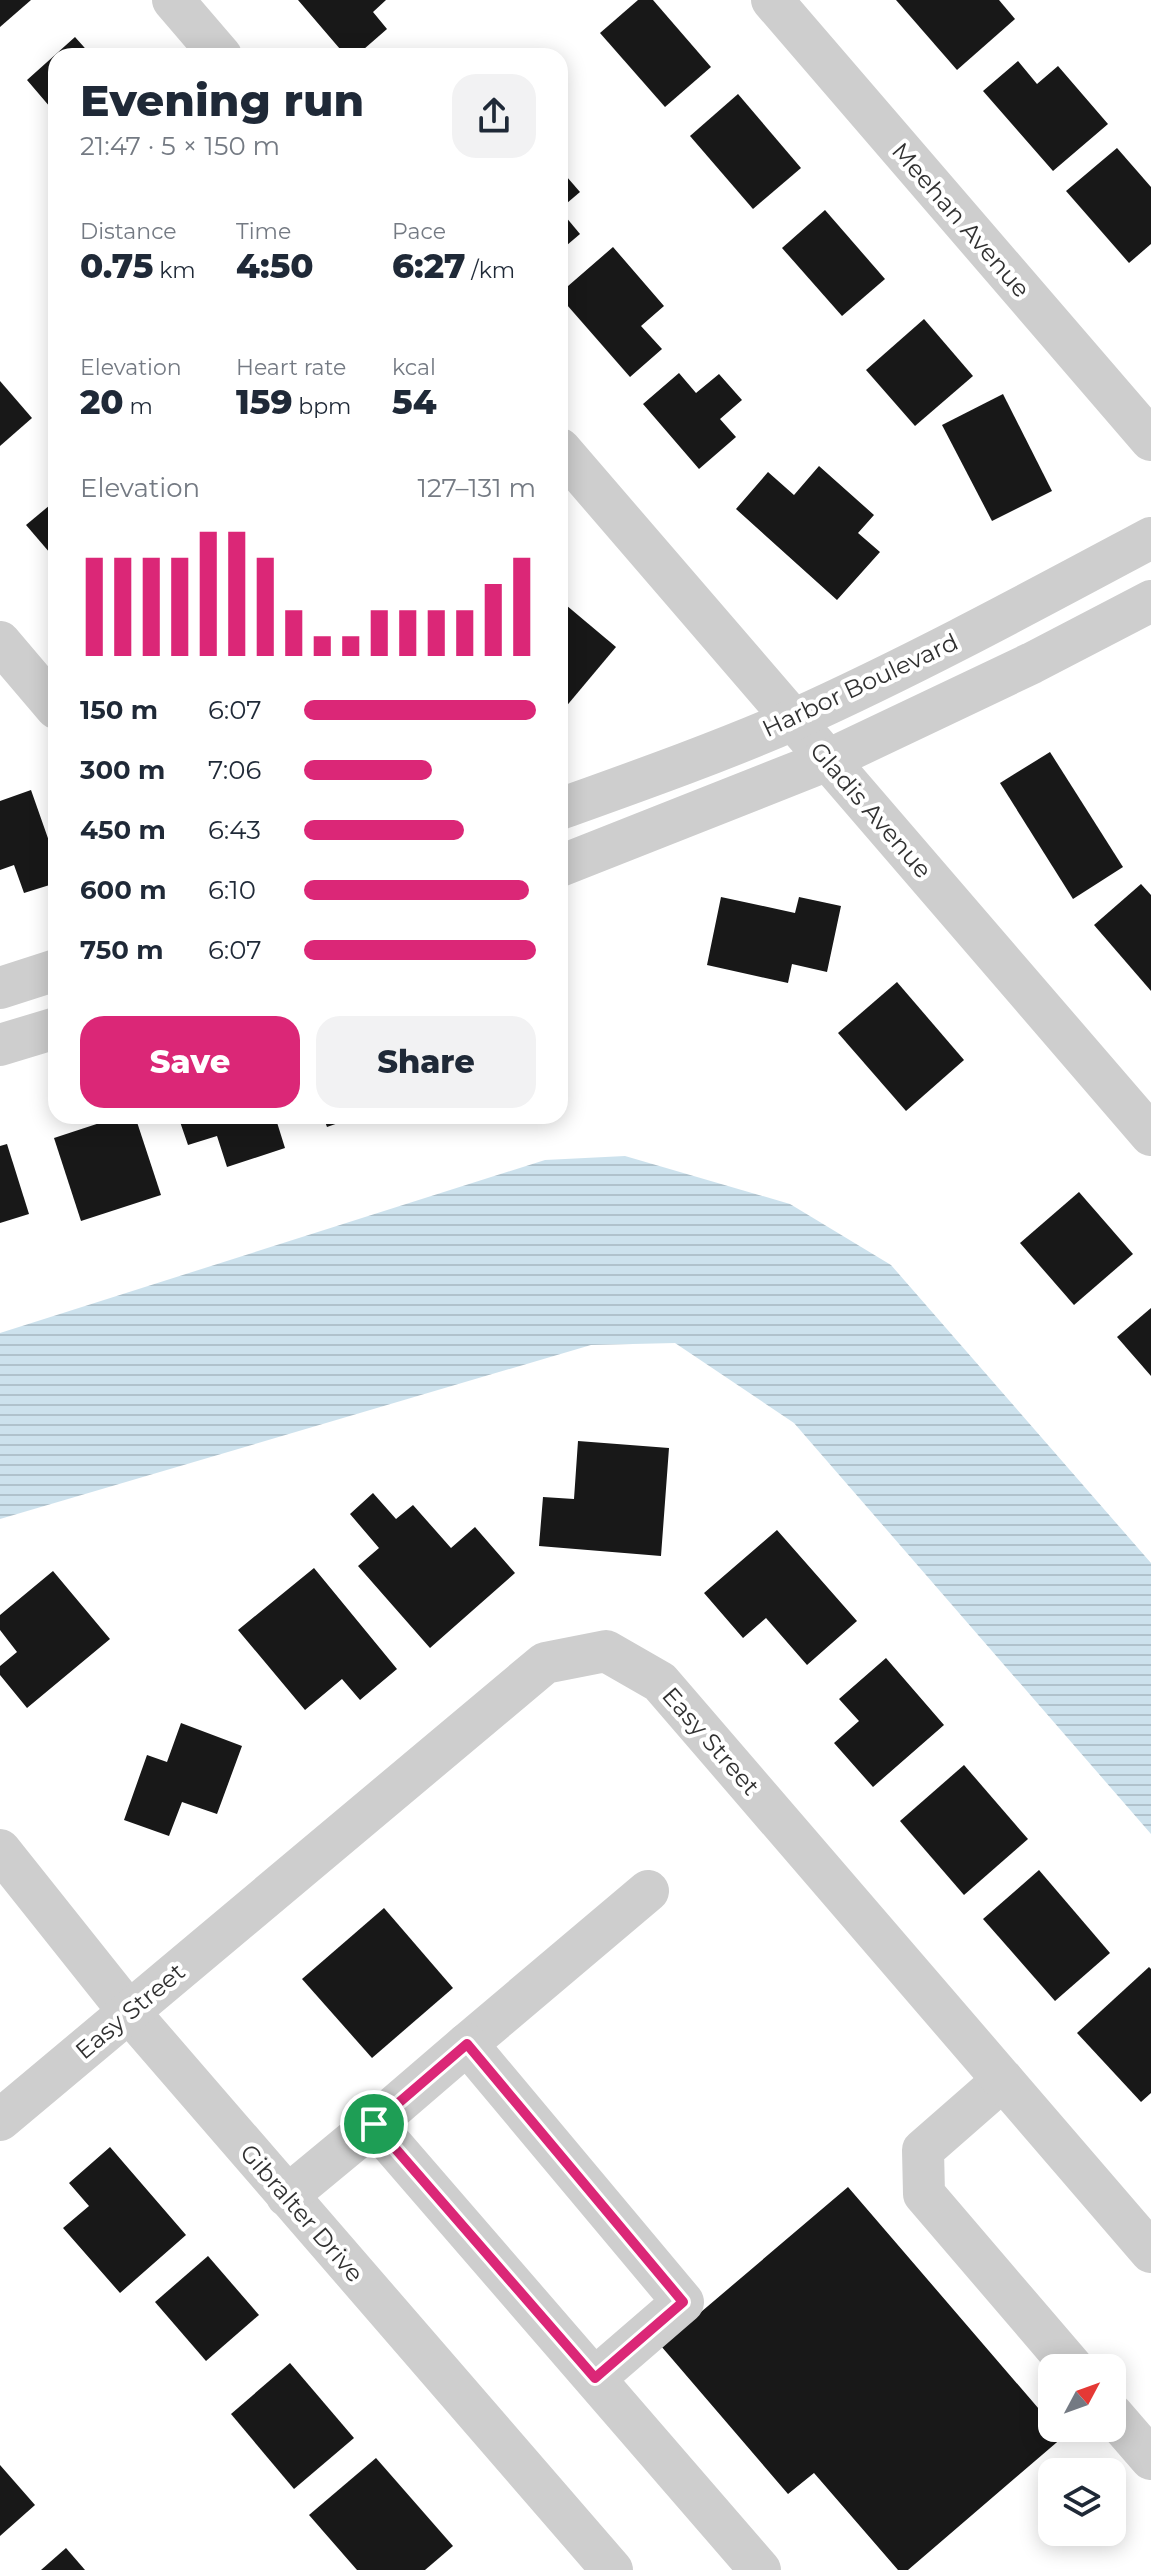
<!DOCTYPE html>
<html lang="en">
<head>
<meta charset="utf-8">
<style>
	:root { --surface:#fff; --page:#f2f2f3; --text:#1f2937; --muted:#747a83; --accent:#db2777 }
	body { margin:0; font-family:Montserrat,sans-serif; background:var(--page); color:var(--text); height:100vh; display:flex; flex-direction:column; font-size:30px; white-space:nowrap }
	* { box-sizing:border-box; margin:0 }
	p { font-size:26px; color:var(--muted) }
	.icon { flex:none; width:44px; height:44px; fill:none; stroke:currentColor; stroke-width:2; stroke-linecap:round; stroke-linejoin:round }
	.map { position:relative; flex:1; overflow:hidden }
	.panel { position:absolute; left:48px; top:48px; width:520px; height:1076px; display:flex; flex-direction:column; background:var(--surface); border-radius:24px; box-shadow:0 4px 20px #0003 }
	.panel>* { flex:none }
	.needle { width:52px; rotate:49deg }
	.tools { position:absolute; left:1038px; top:2354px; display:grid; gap:16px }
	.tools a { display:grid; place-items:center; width:88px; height:88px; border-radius:16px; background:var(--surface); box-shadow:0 4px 20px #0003; font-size:40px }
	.pin { position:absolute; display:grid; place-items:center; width:68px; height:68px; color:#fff; margin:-34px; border:4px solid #fff; border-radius:50%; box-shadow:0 2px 8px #0007 }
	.round { display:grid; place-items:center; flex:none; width:84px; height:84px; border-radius:24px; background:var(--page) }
	.summary { display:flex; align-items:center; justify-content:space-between; height:136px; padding:0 32px }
	h1 { font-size:44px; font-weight:800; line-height:60px }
	.stats { display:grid; grid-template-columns:repeat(3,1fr); gap:12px; height:136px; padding:8px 32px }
	.stats div { display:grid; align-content:center }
	.stats b { font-size:34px; font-weight:800 }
	.stats small { font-size:22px; font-weight:400 }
	.stats p { font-size:22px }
	.chart { height:224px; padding:16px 32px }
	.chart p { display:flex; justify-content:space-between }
	.chart svg { width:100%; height:144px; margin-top:8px; stroke:var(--accent); stroke-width:6 }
	.cta { display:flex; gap:16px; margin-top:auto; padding:16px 32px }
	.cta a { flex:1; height:92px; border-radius:24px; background:var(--accent); color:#fff; font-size:32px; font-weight:800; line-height:92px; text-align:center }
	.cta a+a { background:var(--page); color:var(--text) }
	ul { padding:0 32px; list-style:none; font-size:26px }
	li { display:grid; grid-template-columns:128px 96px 1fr; align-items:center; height:60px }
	li i { height:20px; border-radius:10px; background:var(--accent) }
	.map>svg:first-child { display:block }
	.water { fill:url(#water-rules) }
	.building { fill:#181818 }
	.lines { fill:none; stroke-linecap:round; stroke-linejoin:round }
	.minor { stroke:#cecece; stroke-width:42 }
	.route-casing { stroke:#fff; stroke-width:16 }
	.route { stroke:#db2777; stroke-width:10 }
	.labels { text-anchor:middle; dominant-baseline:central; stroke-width:8; stroke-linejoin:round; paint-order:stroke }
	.street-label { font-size:24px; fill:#313131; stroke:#fff }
</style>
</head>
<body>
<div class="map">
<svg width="1151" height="2570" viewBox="0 0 1151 2570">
	<defs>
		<pattern id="water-rules" width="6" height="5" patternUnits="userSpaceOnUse" patternTransform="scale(2)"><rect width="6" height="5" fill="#cde2ed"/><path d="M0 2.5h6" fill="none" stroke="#b0c2cc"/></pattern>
	</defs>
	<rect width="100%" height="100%" fill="#fff"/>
	<!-- water -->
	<path class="water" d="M625,1156L790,1204L891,1265L1151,1563V1834L794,1423L675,1343L591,1345L0,1519V1333L545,1160Z"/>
	<!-- building -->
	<g class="building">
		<path d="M0,0H31L0,27Z"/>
		<path d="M298,0H386L373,12L387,29L356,56H346Z"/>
		<path d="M638,0H653L711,67L665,107L600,33Z"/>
		<path d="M896,0H999L1015,19L957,70Z"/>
		<path d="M75,37L92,56H56V114L27,80Z"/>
		<path d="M1018,61L1037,84L1058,66L1108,124L1053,171L983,91Z"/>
		<path d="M738,94L801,168L753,209L690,136Z"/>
		<path d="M1117,148L1151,187V244L1129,263L1066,191Z"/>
		<path d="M560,169L580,192L560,209Z"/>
		<path d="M560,210L580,234L560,251Z"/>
		<path d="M825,210L885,279L842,316L782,248Z"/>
		<path d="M613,247L664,306L641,326L662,349L630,377L560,297V293Z"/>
		<path d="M924,319L973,376L915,426L866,370Z"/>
		<path d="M679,373L696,393L719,374L742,400L720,419L736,437L699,469L643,404Z"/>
		<path d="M0,381L32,418L0,446Z"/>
		<path d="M1003,394L1052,491L992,521L942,425Z"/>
		<path d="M819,466L874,515L858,533L880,552L837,600L736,509L768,472L794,495Z"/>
		<path d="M56,500V560L26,525Z"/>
		<path d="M560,600L616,647L564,709L560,706Z"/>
		<path d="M1050,752L1123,867L1073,899L1000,783Z"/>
		<path d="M31,790L56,861V883L24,893L14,865L0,870V801Z"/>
		<path d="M1141,884L1151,895V991L1094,925Z"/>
		<path d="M721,897L795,913L799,897L841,906L827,972L792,964L788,983L707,965Z"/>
		<path d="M897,982L964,1060L906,1111L838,1033Z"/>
		<path d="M121,1116H135L161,1195L81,1221L54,1138Z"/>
		<path d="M178,1116H275L285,1148L227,1167L217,1136L188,1145Z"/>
		<path d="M323,1116H358L327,1127Z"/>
		<path d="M7,1144L29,1214L0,1223V1146Z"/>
		<path d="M1079,1192L1133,1254L1074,1305L1020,1243Z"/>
		<path d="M1151,1308V1376L1117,1337Z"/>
		<path d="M578,1441L669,1448L661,1556L539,1546L543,1497L574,1499Z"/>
		<path d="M373,1493L396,1519L413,1505L451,1548L475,1527L515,1573L430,1648L358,1566L379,1548L350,1514Z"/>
		<path d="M777,1530L857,1621L807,1665L766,1618L743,1638L704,1593Z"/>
		<path d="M314,1568L397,1669L360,1700L342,1679L305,1710L238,1630Z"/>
		<path d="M53,1571L110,1639L27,1708L0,1675V1666L17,1652L0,1630V1615Z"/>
		<path d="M886,1658L944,1725L873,1787L834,1743L859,1721L839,1699Z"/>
		<path d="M181,1723L242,1746L217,1814L182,1802L169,1836L124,1820L147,1755L167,1762Z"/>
		<path d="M964,1765L1028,1839L964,1895L900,1821Z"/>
		<path d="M1039,1870L1110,1953L1055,2001L983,1919Z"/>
		<path d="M384,1908L453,1988L372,2058L302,1979Z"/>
		<path d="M1149,1967L1151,1969V2093L1141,2102L1077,2033Z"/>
		<path d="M110,2147L186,2235L120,2293L63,2228L89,2206L69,2183Z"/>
		<path d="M848,2187L1063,2437L908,2570H898L814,2473L788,2494L661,2346Z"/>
		<path d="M208,2256L259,2315L206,2361L155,2302Z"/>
		<path d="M290,2363L354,2438L294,2489L231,2414Z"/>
		<path d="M376,2458L453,2546L425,2570H357L309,2515Z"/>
		<path d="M0,2465L35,2505L0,2536Z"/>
		<path d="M66,2548L85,2570H41Z"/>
	</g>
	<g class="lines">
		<!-- minor -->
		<g class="minor">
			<path d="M173,0L221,56"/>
			<path d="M772,0L1151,440"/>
			<path d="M560,449L1151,1135"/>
			<path d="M0,642L56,708"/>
			<path d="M560,809C638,781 717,753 793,720C915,665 1033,601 1151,538"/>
			<path d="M560,866L828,760L1032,663L1151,601"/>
			<path d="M0,988L56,970"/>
			<path d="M0,1045L56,1028"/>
			<path d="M0,1850L129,2012L612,2570"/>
			<path d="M467,2044L648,1891"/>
			<path d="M1003,2080L923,2150L924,2194L1073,2368"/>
			<path d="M0,2120L545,1663L606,1651L660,1682L1151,2252"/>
			<path d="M374,2124L467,2044L683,2302L595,2378"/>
			<path d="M287,2196L374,2124L760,2570"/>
			<path d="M1112,2414L1151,2459"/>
		</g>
	</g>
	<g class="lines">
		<defs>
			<path id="route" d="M467,2044L683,2302L595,2378L374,2124Z"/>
		</defs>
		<!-- route casing -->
		<use href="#route" class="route-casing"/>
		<!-- route -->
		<use href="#route" class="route"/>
	</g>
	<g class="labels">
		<!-- street labels -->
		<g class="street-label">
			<text transform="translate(961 220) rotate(49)">Meehan Avenue</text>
			<text transform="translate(860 685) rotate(-25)">Harbor Boulevard</text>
			<text transform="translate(871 810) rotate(49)">Gladis Avenue</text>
			<text transform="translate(711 1741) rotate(49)">Easy Street</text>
			<text transform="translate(130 2011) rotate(-40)">Easy Street</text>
			<text transform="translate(302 2213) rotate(49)">Gibralter Drive</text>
		</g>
	</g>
</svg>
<div class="tools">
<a><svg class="needle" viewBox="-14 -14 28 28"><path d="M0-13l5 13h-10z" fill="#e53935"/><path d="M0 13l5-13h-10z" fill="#747a83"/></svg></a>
<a><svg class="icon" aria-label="layers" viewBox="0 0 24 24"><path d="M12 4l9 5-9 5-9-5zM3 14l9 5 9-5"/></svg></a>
</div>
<div class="pin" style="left:374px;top:2124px;background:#1e9e55"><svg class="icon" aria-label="arrive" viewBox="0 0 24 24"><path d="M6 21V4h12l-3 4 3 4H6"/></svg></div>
<section class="panel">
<div class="summary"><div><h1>Evening run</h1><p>21:47 · 5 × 150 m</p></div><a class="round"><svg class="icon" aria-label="share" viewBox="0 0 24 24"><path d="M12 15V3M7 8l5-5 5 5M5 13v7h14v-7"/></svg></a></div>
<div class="stats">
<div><p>Distance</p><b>0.75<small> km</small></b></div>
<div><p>Time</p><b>4:50</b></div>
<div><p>Pace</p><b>6:27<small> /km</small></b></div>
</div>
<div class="stats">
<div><p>Elevation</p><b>20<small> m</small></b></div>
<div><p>Heart rate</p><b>159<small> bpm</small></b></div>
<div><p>kcal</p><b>54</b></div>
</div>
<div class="chart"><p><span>Elevation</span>127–131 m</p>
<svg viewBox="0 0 160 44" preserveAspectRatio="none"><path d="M5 44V14M15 44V14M25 44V14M35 44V14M45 44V6M55 44V6M65 44V14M75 44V30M85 44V38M95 44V38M105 44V30M115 44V30M125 44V30M135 44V30M145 44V22M155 44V14"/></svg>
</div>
<ul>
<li><b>150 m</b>6:07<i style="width:100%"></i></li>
<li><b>300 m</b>7:06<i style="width:55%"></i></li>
<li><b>450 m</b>6:43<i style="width:69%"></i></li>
<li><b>600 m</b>6:10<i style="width:97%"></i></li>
<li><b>750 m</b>6:07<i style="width:100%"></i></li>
</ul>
<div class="cta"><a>Save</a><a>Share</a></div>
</section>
</div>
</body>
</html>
